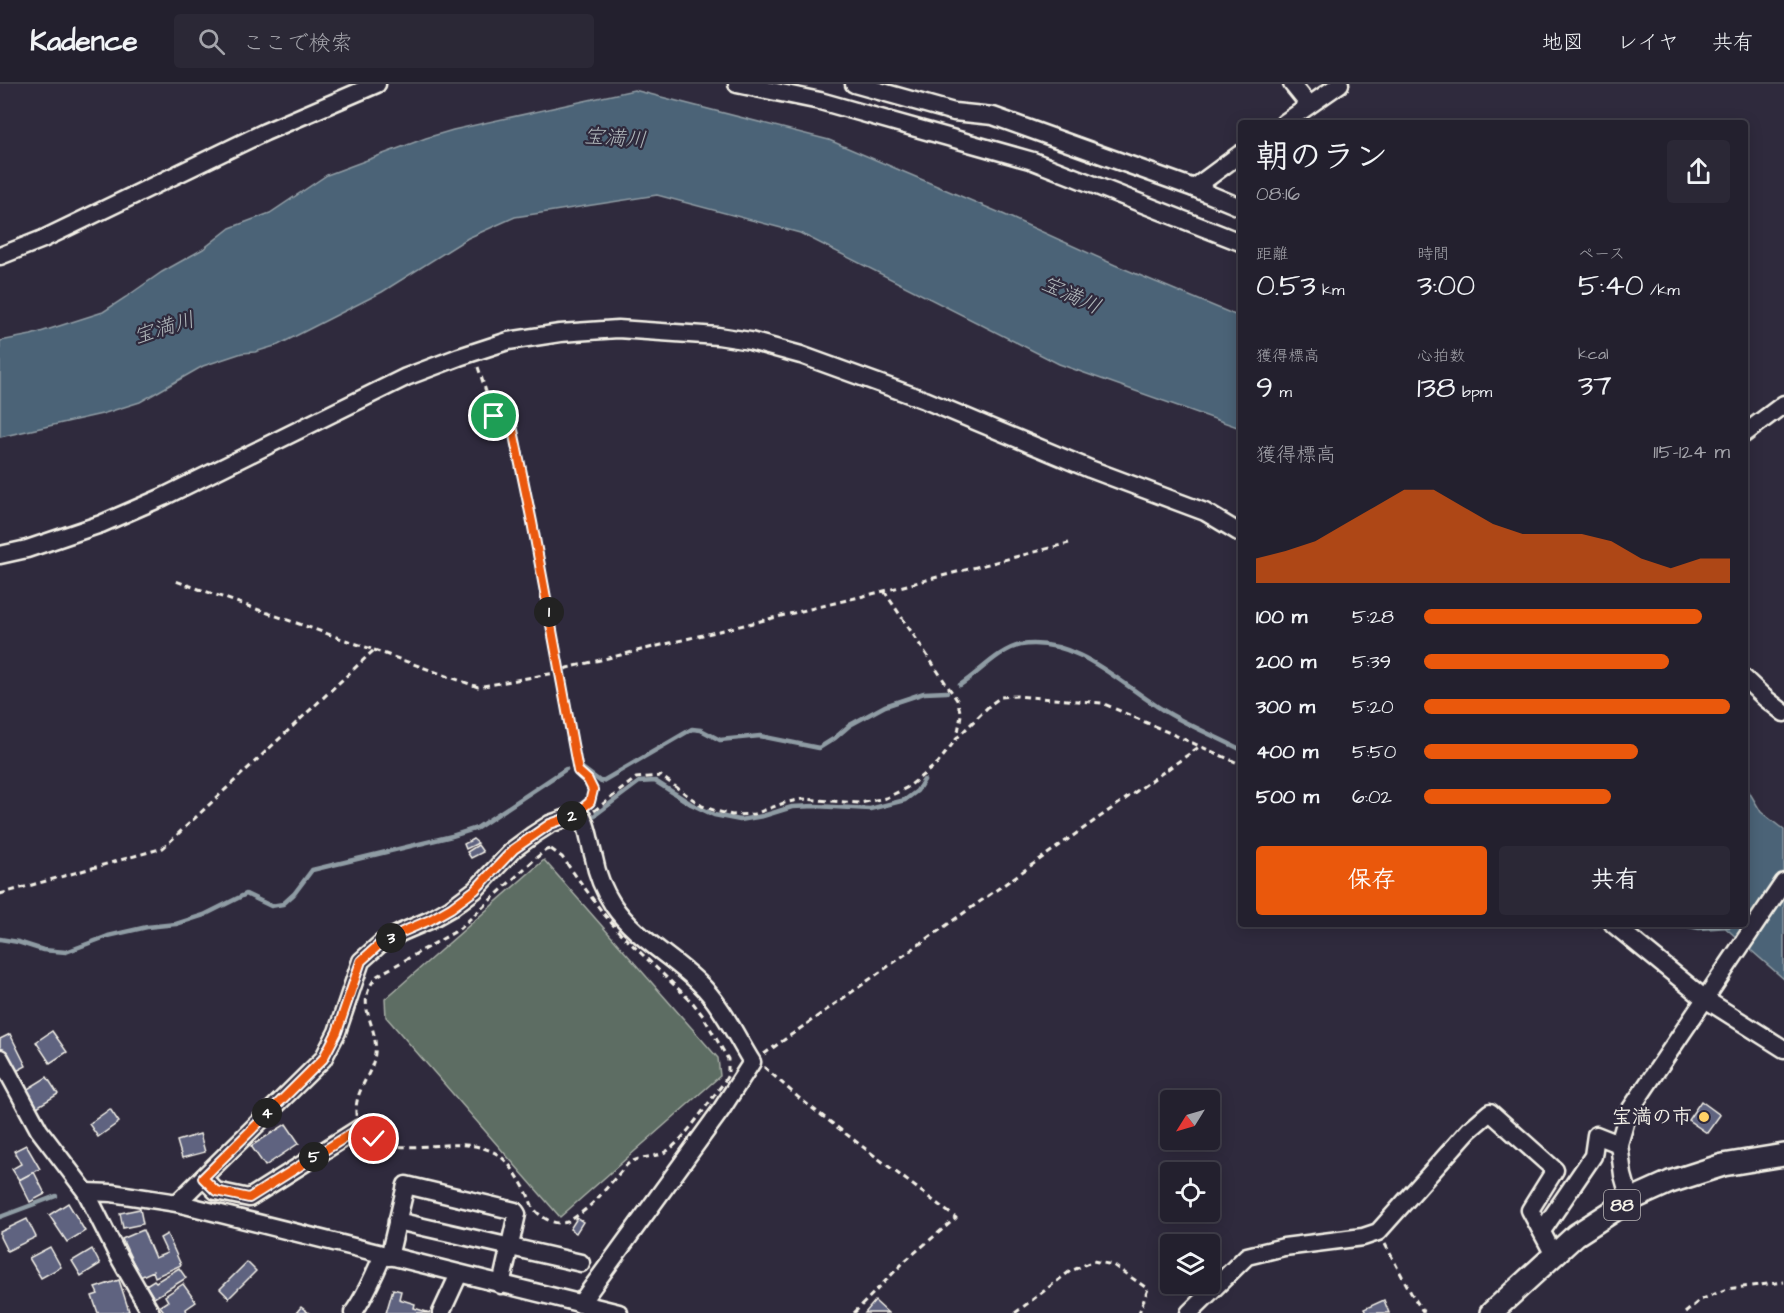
<!DOCTYPE html>
<html lang="ja">
<head>
<meta charset="utf-8">
<style>
	:root { --surface:#23202e; --page:#2b2836; --text:#f1f3f6; --muted:#a3a3aa; --line:#403e4a; --accent:#ea580c }
	body { margin:0; font-family:"Architects Daughter","Klee One",sans-serif; background:var(--page); color:var(--text); height:100vh; display:flex; flex-direction:column; font-size:22px; white-space:nowrap }
	* { box-sizing:border-box; margin:0 }
	p { font-size:20px; color:var(--muted) }
	.icon { flex:none; width:33px; height:33px; fill:none; stroke:currentColor; stroke-width:2; stroke-linecap:round; stroke-linejoin:round }
	.map { position:relative; flex:1; overflow:hidden }
	.details { position:absolute; left:1238px; top:36px; width:510px; height:807px; display:flex; flex-direction:column; background:var(--surface); border-radius:6px; box-shadow:0 3px 15px #0003,0 0 0 2px var(--line) }
	.details>* { flex:none }
	.needle { width:39px; rotate:233deg }
	.buttons { position:absolute; left:1160px; top:1006px; display:grid; gap:12px }
	.buttons a { display:grid; place-items:center; width:60px; height:60px; border-radius:6px; background:var(--surface); box-shadow:0 3px 15px #0003,0 0 0 2px var(--line); font-size:30px }
	.pin { position:absolute; display:grid; place-items:center; width:51px; height:51px; color:#fff; margin:-26px; border:3px solid #fff; border-radius:50%; box-shadow:0 2px 6px #0007 }
	.km { position:absolute; width:30px; height:30px; margin:-15px; border-radius:50%; background:#222; color:#fff; font-size:16px; line-height:30px; text-align:center }
	.round { display:grid; place-items:center; flex:none; width:63px; height:63px; border-radius:6px; background:var(--page) }
	.headline { display:flex; align-items:center; justify-content:space-between; height:102px; padding:0 18px }
	h1 { font-size:33px; font-weight:600; line-height:45px }
	.metrics { display:grid; grid-template-columns:repeat(3,1fr); gap:9px; height:102px; padding:6px 18px }
	.metrics div { display:grid; align-content:center }
	.metrics b { font-size:30px; font-weight:600 }
	.metrics small { font-size:16px; font-weight:400 }
	.metrics p { font-size:16px }
	.chart { height:168px; padding:12px 18px }
	.chart p { display:flex; justify-content:space-between }
	.chart svg { width:100%; height:108px; margin-top:6px; fill:var(--accent); opacity:.7 }
	.action { display:flex; gap:12px; margin-top:auto; padding:12px 18px }
	.action a { flex:1; height:69px; border-radius:6px; background:var(--accent); color:#fff; font-size:24px; font-weight:600; line-height:69px; text-align:center }
	.action a+a { background:var(--page); color:var(--text) }
	ul { padding:0 18px; list-style:none; font-size:20px }
	li { display:grid; grid-template-columns:96px 72px 1fr; align-items:center; height:45px }
	li i { height:15px; border-radius:8px; background:var(--accent) }
	header { display:flex; align-items:center; gap:36px; box-sizing:border-box; height:84px; padding:0 30px; background:var(--surface); border-bottom:2px solid var(--line) }
	header strong { font-size:28px }
	nav { display:flex; gap:33px; margin-inline-start:auto; font-size:21px }
	.search { width:420px; height:54px; background:var(--page); display:flex; align-items:center; gap:15px; box-sizing:border-box; padding:0 21px; border-radius:6px; color:var(--muted); font-size:22px }
	.map>svg:first-child { display:block }
	.green { fill:#5d6d64; stroke:#a8afa6; stroke-width:1.5 }
	.water { fill:#4c6377; stroke:#8f9ca4; stroke-width:1.5 }
	.lines { fill:none; stroke-linecap:round; stroke-linejoin:round }
	.stream { stroke:#8f9ca4; stroke-width:4.5 }
	.building { fill:#5e6380; stroke:#f4f1e8; stroke-width:1.5 }
	.minor-casing { stroke:#f4f1e8; stroke-width:21 }
	.major-casing { stroke:#f4f1e8; stroke-width:26 }
	.path { stroke:#f4f1e8; stroke-width:3; stroke-dasharray:6 4.5; stroke-linecap:butt }
	.minor { stroke:#2f2a3d; stroke-width:16 }
	.major { stroke:#2f2a3d; stroke-width:21 }
	.route-casing { stroke:#fff; stroke-width:12 }
	.route { stroke:#ea580c; stroke-width:8 }
	.poi-dot { fill:#ffd166; stroke:#2f2a3d; stroke-width:2 }
	.labels { text-anchor:middle; dominant-baseline:central; stroke-width:4.5; stroke-linejoin:round; paint-order:stroke }
	.shield { fill:#2f2a3d; stroke:#b9b5b5; stroke-width:1.5 }
	.shield-label { font-size:18px; font-weight:bold; fill:#f4f1e8 }
	.poi-label { font-size:20px; font-weight:bold; fill:#f4f1e8; stroke:#2f2a3d; text-anchor:end }
	.water-label { font-size:21px; font-style:italic; fill:#b1b8bb; stroke:#2f2a3d }
</style>
</head>
<body>
<header>
<strong>Kadence</strong>
<div class="search"><svg class="icon" aria-label="search" viewBox="0 0 24 24"><circle cx="10" cy="10" r="6"/><path d="M15 15l6 6"/></svg>ここで検索</div>
<nav><a>地図</a><a>レイヤ</a><a>共有</a></nav>
</header>
<div class="map">
<svg width="1784" height="1229" viewBox="0 0 1784 1229">
	<rect width="100%" height="100%" fill="#2f2a3d"/>
	<filter id="ink" filterUnits="userSpaceOnUse"><feTurbulence type="fractalNoise" baseFrequency=".0167" numOctaves="2"/><feDisplacementMap in="SourceGraphic" scale="12" xChannelSelector="R" yChannelSelector="G"/><feConvolveMatrix kernelMatrix="1 2 1 2 8 2 1 2 1" color-interpolation-filters="sRGB"/></filter>
	<g filter="url(#ink)">
		<!-- green -->
		<path class="green" d="M544,776L718,974L720,992L560,1133L386,933L385,915Z"/>
		<!-- water -->
		<g class="water">
			<path d="M634,6L829,56L1005,131L1115,181L1240,233V344L1059,280L800,149L657,111L515,133L468,154L382,208L278,261L255,268L242,269L203,282L140,318L102,330L0,353V257L31,251L103,228L126,213L162,188L203,165L230,144L270,129L327,91L426,54L453,46Z"/>
			<path d="M1745,701L1761,728L1784,746V895L1721,840H1744Z"/>
		</g>
		<g class="lines">
			<!-- stream -->
			<g class="stream">
				<path d="M960,601C978,590 999,565 1021,561C1077,553 1119,599 1163,626C1187,641 1215,652 1240,665"/>
				<path d="M581,683L601,698L692,645L701,646L720,656L760,652L819,664L835,654L850,641L885,622L924,609L947,608"/>
				<path d="M595,731L639,698L655,697L691,720L714,731L740,736L763,732L792,723L815,722L870,725L905,716L917,707L924,696"/>
				<path d="M1578,840L1597,841"/>
				<path d="M1679,840L1699,844L1730,842"/>
				<path d="M1622,842L1647,840"/>
				<path d="M0,855L18,858L43,866L66,868L108,852L147,843L176,840L204,831L246,810L271,822L283,820L294,810L312,786L452,752L477,744L566,685"/>
				<path d="M0,1133L56,1112"/>
			</g>
		</g>
		<!-- building -->
		<g class="building">
			<path d="M473,755L478,759L466,765L464,760Z"/>
			<path d="M478,761L483,768L471,774L467,768Z"/>
			<path d="M52,947L67,968L50,979L36,958Z"/>
			<path d="M10,950L26,982L13,989L0,963V955Z"/>
			<path d="M47,993L58,1010L37,1023L26,1006Z"/>
			<path d="M1701,1017L1720,1031L1707,1049L1688,1036Z"/>
			<path d="M110,1025L119,1038L98,1053L89,1040Z"/>
			<path d="M286,1040L299,1059L265,1082L251,1062Z"/>
			<path d="M200,1050L205,1068L182,1074L177,1057Z"/>
			<path d="M26,1061L40,1085L19,1096L12,1085L21,1080L14,1067Z"/>
			<path d="M34,1088L45,1110L30,1118L19,1096Z"/>
			<path d="M68,1119L85,1147L67,1158L49,1131Z"/>
			<path d="M140,1125L143,1140L123,1144L120,1129Z"/>
			<path d="M577,1134L583,1138L576,1149L570,1145Z"/>
			<path d="M27,1135L36,1153L7,1167L0,1153V1148Z"/>
			<path d="M143,1146L155,1174L167,1169L160,1154L167,1150L181,1181L155,1193L153,1187L140,1193L122,1155Z"/>
			<path d="M50,1163L61,1183L41,1194L29,1174Z"/>
			<path d="M92,1165L100,1180L81,1192L72,1177Z"/>
			<path d="M247,1178L256,1187L229,1214L220,1205Z"/>
			<path d="M179,1184L186,1194L154,1214L146,1201L154,1196L156,1198Z"/>
			<path d="M119,1196L129,1227L122,1229H98L92,1212L98,1210L95,1204Z"/>
			<path d="M183,1200L196,1218L186,1225L187,1229H165L160,1222L168,1217L165,1212Z"/>
			<path d="M393,1205L401,1207L399,1215L415,1220L414,1224L430,1229H386Z"/>
			<path d="M1384,1216L1389,1229H1366L1364,1225Z"/>
			<path d="M875,1217L888,1229H865Z"/>
			<path d="M301,1223L309,1229H296Z"/>
		</g>
		<g class="lines">
			<defs>
				<g id="minor">
					<path d="M737,0L820,17L1033,77L1240,158"/>
					<path d="M854,0L954,28L993,32L1194,104L1240,123"/>
					<path d="M1292,0L1309,21"/>
					<path d="M1284,39L1340,0"/>
					<path d="M1194,104L1240,70"/>
					<path d="M0,172L43,155L265,48L377,0"/>
					<path d="M1744,350L1784,320"/>
					<path d="M0,471L27,465L101,440L163,413L406,293L459,273L508,257L560,249L618,245L718,252L750,257L801,271L925,316L1090,385L1205,428L1240,449"/>
					<path d="M1744,594L1765,614L1784,629"/>
					<path d="M1613,840L1705,915L1784,965"/>
					<path d="M0,974L39,1046L86,1108L116,1168L151,1229"/>
					<path d="M203,1094L216,1107L249,1114L360,1044"/>
					<path d="M86,1108L112,1109L177,1119L619,1229"/>
					<path d="M1630,1116L1623,1091L1619,1060L1628,1029L1784,798"/>
					<path d="M177,1119L323,975L337,948L361,877L380,860L402,848L430,836L451,824L475,806L514,765L533,751L550,740L573,732L583,734C589,747 590,761 594,774C597,791 604,807 613,821C636,856 677,874 705,905C724,926 737,954 752,978L721,1026L580,1220"/>
					<path d="M397,1137L581,1179"/>
					<path d="M1542,1147L1593,1072L1596,1051L1619,1060"/>
					<path d="M389,1173L406,1101L515,1127L517,1130L501,1201"/>
					<path d="M353,1229C366,1211 374,1191 383,1171"/>
					<path d="M441,1229L459,1190"/>
					<path d="M1189,1229L1247,1172L1284,1163L1363,1153L1378,1148L1469,1046L1490,1028L1555,1086L1530,1126L1554,1171"/>
				</g>
				<path id="major" d="M1491,1229L1576,1151L1630,1116L1670,1098L1723,1081L1784,1071"/>
			</defs>
			<!-- minor casing -->
			<use href="#minor" class="minor-casing"/>
			<!-- major casing -->
			<use href="#major" class="major-casing"/>
			<!-- path -->
			<g class="path">
				<path d="M478,283L494,332L509,327L532,438L578,687L588,696L593,706L589,720"/>
				<path d="M884,507L957,616L961,631L957,654"/>
				<path d="M374,566L478,603L560,588L567,584L884,507L1069,459"/>
				<path d="M594,727L636,694L661,692L702,722L716,727L732,731L754,730L784,719L803,715L860,719L886,714L908,703L938,679L957,654L991,620L1001,613L1017,612L1102,619L1240,680"/>
				<path d="M551,765L562,773L603,829L620,849L693,919L703,932L728,975V991L722,1001C709,1017 680,1063 663,1069C651,1074 641,1072 629,1079C624,1083 620,1089 616,1093C604,1107 593,1121 578,1131C575,1133 570,1137 567,1138C555,1142 542,1134 535,1126C531,1121 530,1115 527,1109C520,1096 510,1078 497,1070C465,1051 424,1068 389,1061C375,1058 356,1045 356,1029C355,1005 373,990 375,969C379,939 352,922 377,892L458,846L536,774L546,766Z"/>
				<path d="M0,810L163,764L374,566L173,496"/>
				<path d="M764,970L1199,663"/>
				<path d="M764,983L799,1014L956,1134L906,1176L854,1229"/>
				<path d="M1385,1160L1411,1209L1424,1229"/>
				<path d="M1015,1229L1069,1188L1093,1177L1113,1181L1148,1205L1139,1229"/>
				<path d="M1685,1229L1700,1216L1727,1205L1784,1198"/>
			</g>
			<!-- minor -->
			<use href="#minor" class="minor"/>
			<!-- major -->
			<use href="#major" class="major"/>
		</g>
	</g>
	<g class="lines" filter="url(#ink)">
		<defs>
			<path id="route" d="M374,1055L360,1044L249,1114L216,1107L203,1094L323,975L337,948L361,877L380,860L402,848L430,836L451,824L475,806L514,765L550,740L573,732L590,718L593,706L588,696L578,687L532,438L509,327L494,332"/>
		</defs>
		<!-- route casing -->
		<use href="#route" class="route-casing"/>
		<!-- route -->
		<use href="#route" class="route"/>
	</g>
	<!-- markers -->
	<circle class="poi-dot" cx="1704" cy="1033" r="6"/>
	<g class="labels">
		<!-- shield labels -->
		<rect class="shield" x="1604" y="1106" width="36" height="30" rx="4.5"/>
		<g class="shield-label">
			<text x="1622" y="1121">88</text>
		</g>
		<!-- poi labels -->
		<g class="poi-label">
			<text x="1692" y="1033">宝満の市</text>
		</g>
		<!-- water labels -->
		<g class="water-label">
			<text transform="translate(615 54) rotate(4)">宝満川</text>
			<text transform="translate(1071 211) rotate(25)">宝満川</text>
			<text transform="translate(164 244) rotate(-17)">宝満川</text>
		</g>
	</g>
</svg>
<div class="buttons">
<a><svg class="needle" viewBox="-14 -14 28 28"><path d="M0-13l5 13h-10z" fill="#e53935"/><path d="M0 13l5-13h-10z" fill="#a3a3aa"/></svg></a>
<a><svg class="icon" aria-label="locate" viewBox="0 0 24 24"><circle cx="12" cy="12" r="6"/><path d="M12 2v4M12 18v4M2 12h4M18 12h4"/></svg></a>
<a><svg class="icon" aria-label="layers" viewBox="0 0 24 24"><path d="M12 4l9 5-9 5-9-5zM3 14l9 5 9-5"/></svg></a>
</div>
<div class="pin" style="left:494px;top:332px;background:#1e9e55"><svg class="icon" aria-label="arrive" viewBox="0 0 24 24"><path d="M6 21V4h12l-3 4 3 4H6"/></svg></div>
<div class="pin" style="left:374px;top:1055px;background:#d93025"><svg class="icon" aria-label="check" viewBox="0 0 24 24"><path d="M5 12l5 5 9-10"/></svg></div>
<b class="km" style="left:549px;top:528px">1</b>
<b class="km" style="left:572px;top:732px">2</b>
<b class="km" style="left:391px;top:854px">3</b>
<b class="km" style="left:267px;top:1029px">4</b>
<b class="km" style="left:314px;top:1073px">5</b>
<section class="details">
<div class="headline"><div><h1>朝のラン</h1><p>08:16</p></div><a class="round"><svg class="icon" aria-label="share" viewBox="0 0 24 24"><path d="M12 15V3M7 8l5-5 5 5M5 13v7h14v-7"/></svg></a></div>
<div class="metrics">
<div><p>距離</p><b>0.53<small> km</small></b></div>
<div><p>時間</p><b>3:00</b></div>
<div><p>ペース</p><b>5:40<small> /km</small></b></div>
</div>
<div class="metrics">
<div><p>獲得標高</p><b>9<small> m</small></b></div>
<div><p>心拍数</p><b>138<small> bpm</small></b></div>
<div><p>kcal</p><b>37</b></div>
</div>
<div class="chart"><p><span>獲得標高</span>115–124 m</p>
<svg viewBox="0 0 160 44" preserveAspectRatio="none"><path d="M0 44V34L10 31L20 27L30 20L40 13L50 6L60 6L70 13L80 20L90 24L100 24L110 24L120 27L130 34L140 38L150 34L160 34V44z"/></svg>
</div>
<ul>
<li><b>100 m</b>5:28<i style="width:91%"></i></li>
<li><b>200 m</b>5:39<i style="width:80%"></i></li>
<li><b>300 m</b>5:20<i style="width:100%"></i></li>
<li><b>400 m</b>5:50<i style="width:70%"></i></li>
<li><b>500 m</b>6:02<i style="width:61%"></i></li>
</ul>
<div class="action"><a>保存</a><a>共有</a></div>
</section>
</div>
</body>
</html>
